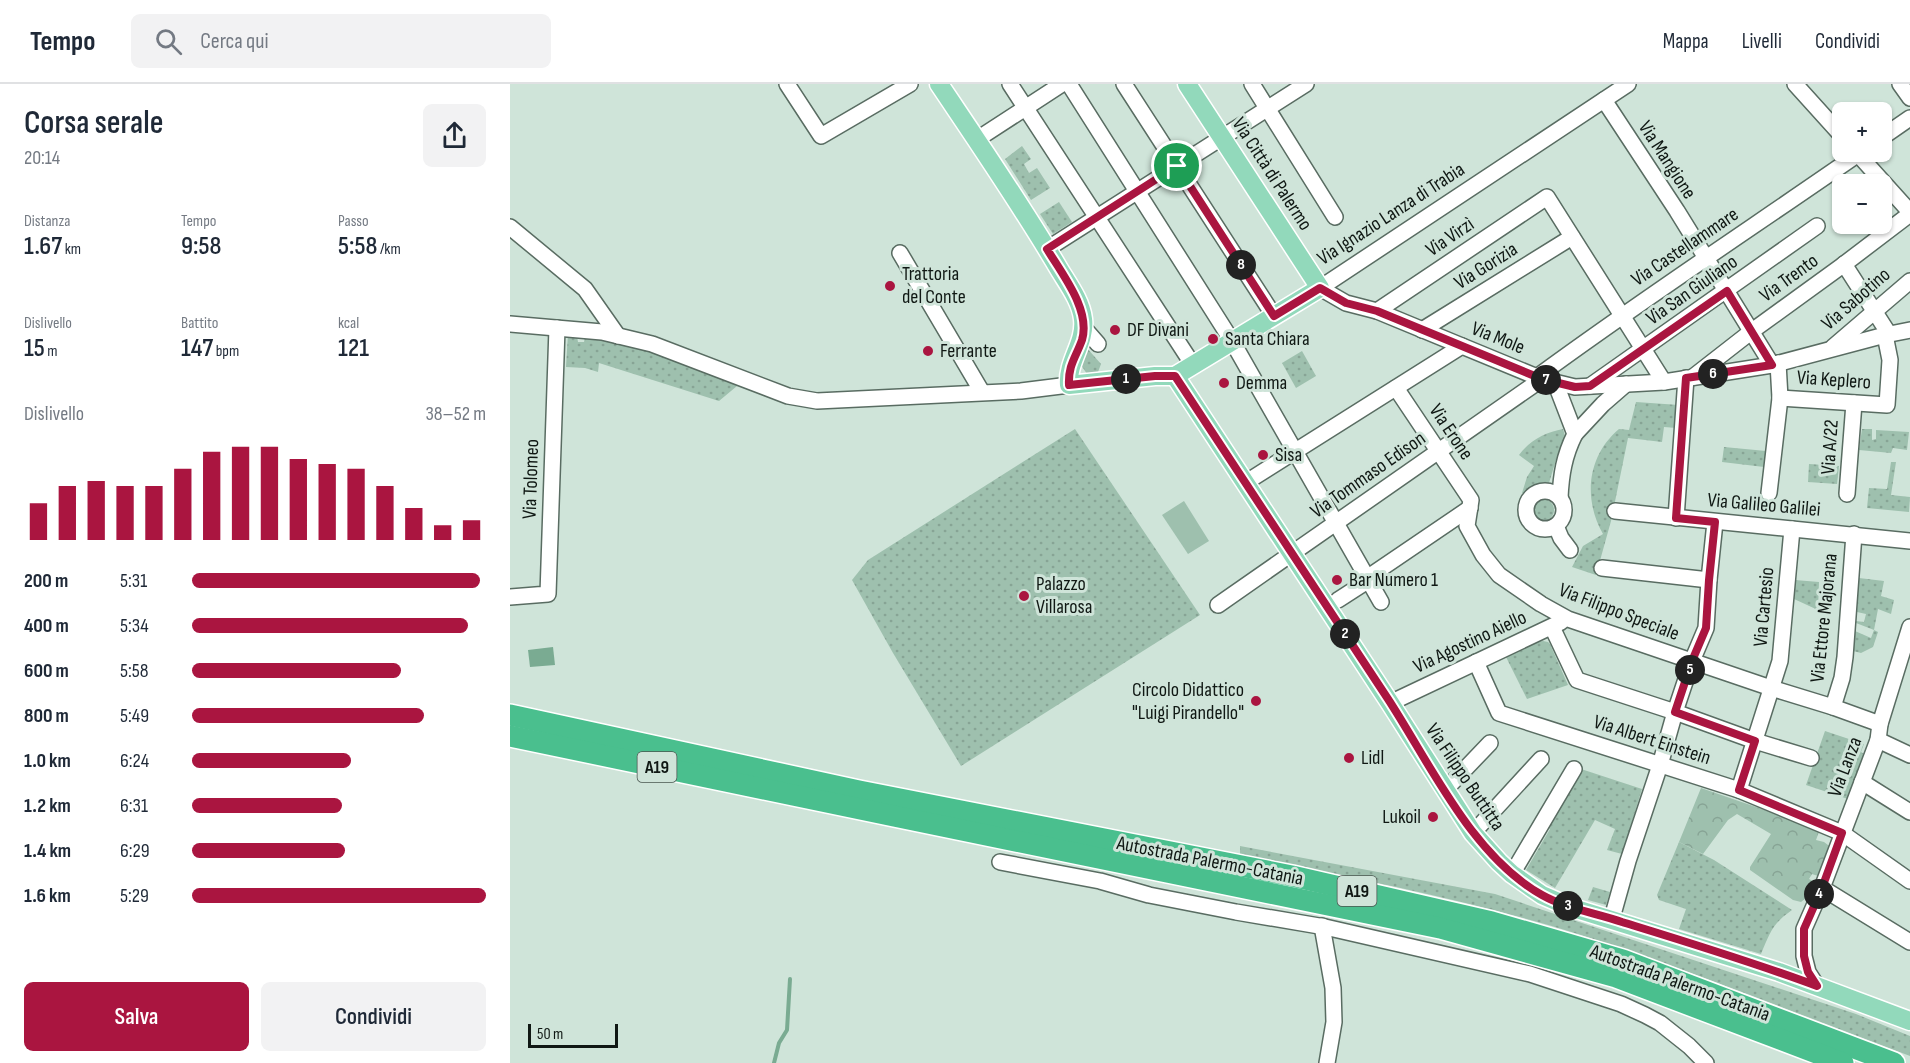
<!DOCTYPE html>
<html lang="it">
<head>
<meta charset="utf-8">
<style>
	:root { --surface:#fff; --page:#f2f2f3; --text:#1f2937; --muted:#747a83; --line:#e0e1e3; --accent:#aa1540 }
	body { margin:0; font-family:"Sofia Sans Condensed",sans-serif; background:var(--page); color:var(--text); height:100vh; display:flex; flex-direction:column; font-size:22px; white-space:nowrap }
	* { box-sizing:border-box; margin:0 }
	p { font-size:20px; color:var(--muted) }
	.icon { flex:none; width:33px; height:33px; fill:none; stroke:currentColor; stroke-width:2; stroke-linecap:round; stroke-linejoin:round }
	.map { position:relative; flex:1; overflow:hidden }
	.side { display:flex; flex-direction:column; background:var(--surface); width:510px }
	.side>* { flex:none }
	.fabs { position:absolute; left:1322px; top:18px; display:grid; gap:12px }
	.fabs a { display:grid; place-items:center; width:60px; height:60px; border-radius:9px; background:var(--surface); box-shadow:0 2px 4px #0004; font-size:30px }
	.scale { position:absolute; left:18px; bottom:15px; width:90px; box-sizing:border-box; padding-left:6px; border:3px solid #101814; border-top:0; font-size:16px; line-height:21px; white-space:nowrap; color:#101814; -webkit-text-stroke:4px #cfe4d9; paint-order:stroke }
	.pin { position:absolute; display:grid; place-items:center; width:51px; height:51px; color:#fff; margin:-26px; border:3px solid #fff; border-radius:50%; box-shadow:0 2px 6px #0007 }
	.km { position:absolute; width:30px; height:30px; margin:-15px; border-radius:50%; background:#222; color:#fff; font-size:16px; line-height:30px; text-align:center }
	.round { display:grid; place-items:center; flex:none; width:63px; height:63px; border-radius:9px; background:var(--page) }
	.summary { display:flex; align-items:center; justify-content:space-between; height:102px; padding:0 24px }
	h1 { font-size:33px; font-weight:600; line-height:45px }
	.stats { display:grid; grid-template-columns:repeat(3,1fr); gap:9px; height:102px; padding:6px 24px }
	.stats div { display:grid; align-content:center }
	.stats b { font-size:26px; font-weight:600 }
	.stats small { font-size:16px; font-weight:400 }
	.stats p { font-size:16px }
	.chart { height:168px; padding:12px 24px }
	.chart p { display:flex; justify-content:space-between }
	.chart svg { width:100%; height:108px; margin-top:6px; stroke:var(--accent); stroke-width:6 }
	.button { display:flex; gap:12px; margin-top:auto; padding:12px 24px }
	.button a { flex:1; height:69px; border-radius:9px; background:var(--accent); color:#fff; font-size:24px; font-weight:600; line-height:69px; text-align:center }
	.button a+a { background:var(--page); color:var(--text) }
	ul { padding:0 24px; list-style:none; font-size:20px }
	li { display:grid; grid-template-columns:96px 72px 1fr; align-items:center; height:45px }
	li i { height:15px; border-radius:8px; background:var(--accent) }
	header { display:flex; align-items:center; gap:36px; box-sizing:border-box; height:84px; padding:0 30px; background:var(--surface); border-bottom:2px solid var(--line) }
	header strong { font-size:28px }
	nav { display:flex; gap:33px; margin-inline-start:auto; font-size:21px }
	.search { width:420px; height:54px; background:var(--page); display:flex; align-items:center; gap:15px; box-sizing:border-box; padding:0 21px; border-radius:9px; color:var(--muted); font-size:22px }
	main { display:flex; flex:1; min-height:0 }
	.map>svg:first-child { display:block }
	.green { fill:url(#green-dots) }
	.forest { fill:url(#forest-crowns) }
	.pitch { fill:#9ec0ae }
	.water { fill:#7aab92 }
	.lines { fill:none; stroke-linecap:round; stroke-linejoin:round }
	.stream { stroke:#7aab92; stroke-width:4 }
	.minor-casing { stroke:#596c62; stroke-width:18 }
	.major-casing { stroke:#fff; stroke-width:21 }
	.highway-casing { stroke:#fff; stroke-width:24 }
	.minor { stroke:#fff; stroke-width:15 }
	.major { stroke:#92d9bb; stroke-width:18 }
	.highway { stroke:#4abf8e; stroke-width:21 }
	.route-casing { stroke:#fff; stroke-width:12 }
	.route { stroke:#aa1540; stroke-width:8 }
	.poi-dot { fill:#aa1540; stroke:#cfe4d9; stroke-width:2 }
	.labels { text-anchor:middle; dominant-baseline:central; stroke-width:6; stroke-linejoin:round; paint-order:stroke }
	.shield { fill:#cfe4d9; stroke:#49554f; stroke-width:1.5 }
	.shield-label { font-size:18px; font-weight:bold; fill:#101814 }
	.street-label { font-size:20px; fill:#101814; stroke:#cfe4d9 }
	.poi-label { font-size:20px; fill:#101814; stroke:#cfe4d9; text-anchor:start }
</style>
</head>
<body>
<header>
<strong>Tempo</strong>
<div class="search"><svg class="icon" aria-label="search" viewBox="0 0 24 24"><circle cx="10" cy="10" r="6"/><path d="M15 15l6 6"/></svg>Cerca qui</div>
<nav><a>Mappa</a><a>Livelli</a><a>Condividi</a></nav>
</header>
<main>
<section class="side">
<div class="summary"><div><h1>Corsa serale</h1><p>20:14</p></div><a class="round"><svg class="icon" aria-label="share" viewBox="0 0 24 24"><path d="M12 15V3M7 8l5-5 5 5M5 13v7h14v-7"/></svg></a></div>
<div class="stats">
<div><p>Distanza</p><b>1.67<small> km</small></b></div>
<div><p>Tempo</p><b>9:58</b></div>
<div><p>Passo</p><b>5:58<small> /km</small></b></div>
</div>
<div class="stats">
<div><p>Dislivello</p><b>15<small> m</small></b></div>
<div><p>Battito</p><b>147<small> bpm</small></b></div>
<div><p>kcal</p><b>121</b></div>
</div>
<div class="chart"><p><span>Dislivello</span>38–52 m</p>
<svg viewBox="0 0 160 44" preserveAspectRatio="none"><path d="M5 44V29M15 44V22M25 44V20M35 44V22M45 44V22M55 44V15M65 44V8M75 44V6M85 44V6M95 44V11M105 44V13M115 44V15M125 44V22M135 44V31M145 44V38M155 44V36"/></svg>
</div>
<ul>
<li><b>200 m</b>5:31<i style="width:98%"></i></li>
<li><b>400 m</b>5:34<i style="width:94%"></i></li>
<li><b>600 m</b>5:58<i style="width:71%"></i></li>
<li><b>800 m</b>5:49<i style="width:79%"></i></li>
<li><b>1.0 km</b>6:24<i style="width:54%"></i></li>
<li><b>1.2 km</b>6:31<i style="width:51%"></i></li>
<li><b>1.4 km</b>6:29<i style="width:52%"></i></li>
<li><b>1.6 km</b>5:29<i style="width:100%"></i></li>
</ul>
<div class="button"><a>Salva</a><a>Condividi</a></div>
</section>
<div class="map">
<svg width="1400" height="979" viewBox="0 0 1400 979">
	<defs>
		<pattern id="green-dots" width="8" height="8" patternUnits="userSpaceOnUse" patternTransform="scale(1.5)"><rect width="8" height="8" fill="#9ec0ae"/><path d="M2 2h.1M6 6h.1" fill="none" stroke="#87a495" stroke-width="1.8" stroke-linecap="round"/></pattern>
		<pattern id="forest-crowns" width="20" height="18" patternUnits="userSpaceOnUse" patternTransform="scale(1.5)"><rect width="20" height="18" fill="#9ec0ae"/><path d="M2 6a3 3 0 1 1 6 0M12 15a3 3 0 1 1 6 0" fill="none" stroke="#87a495"/></pattern>
	</defs>
	<rect width="100%" height="100%" fill="#cfe4d9"/>
	<!-- green -->
	<g class="green">
		<path d="M512,62L521,75L514,80L519,89L527,84L540,104L521,116L495,75Z"/>
		<path d="M549,118L562,138L543,150L530,130Z"/>
		<path d="M58,249L67,252L68,258H74L75,253L121,258L192,285L227,302L209,317L89,279L88,288L75,284L56,283Z"/>
		<path d="M576,263L591,280L588,288L577,290L571,281Z"/>
		<path d="M792,267L806,292L786,304L772,279Z"/>
		<path d="M1126,318L1169,321L1167,344L1154,343L1152,358L1118,354L1101,437L1086,491L1062,483L1073,462L1093,450C1073,415 1077,372 1109,345L1119,346Z"/>
		<path d="M565,345L690,531L451,682L383,569L342,496L358,476Z"/>
		<path d="M1053,345L1055,352L1046,376L1039,399L1026,401L1014,409H1012L1017,393L1024,382L1009,371C1020,356 1036,348 1053,345Z"/>
		<path d="M1352,345H1362V356L1366,355V346L1399,348L1397,366L1383,364L1381,369L1349,366Z"/>
		<path d="M1214,363L1256,367L1254,383L1212,378Z"/>
		<path d="M1381,378H1386L1381,411L1400,413L1399,428L1357,424L1359,404L1377,405Z"/>
		<path d="M1299,380L1329,382L1327,400L1298,398Z"/>
		<circle cx="1033" cy="426" r="11"/>
		<path d="M1349,494L1374,497L1371,512L1384,516L1381,530L1368,525L1364,546L1368,548L1363,563L1351,569L1343,567L1345,547L1361,554L1364,546L1346,539V537L1354,538L1356,530L1347,528Z"/>
		<path d="M1285,496L1309,498L1308,526L1284,515Z"/>
		<path d="M1033,557L1038,558L1040,560L1058,601L1017,615L996,573L1027,558Z"/>
		<path d="M1315,647L1354,660L1351,668L1354,670L1338,715L1296,701Z"/>
		<path d="M1068,684L1132,705L1112,770L1097,766L1105,745L1085,736L1045,804L1016,786L1040,745L1034,741Z"/>
		<path d="M1169,758L1204,776L1282,826C1262,840 1260,849 1251,870L1169,845L1176,825L1149,816L1147,811Z"/>
		<path d="M730,762L985,810L1346,930L1400,952V972C1291,931 1182,887 1071,851C959,816 844,794 730,771Z"/>
		<path d="M1083,803L1100,808L1096,821L1078,816Z"/>
	</g>
	<!-- forest -->
	<path class="forest" d="M1191,704L1310,745L1306,756L1314,758L1322,764L1308,792L1302,790L1299,795L1305,798L1297,813L1291,818L1283,816L1240,786V783L1261,750L1227,730L1218,736L1193,770L1169,758Z"/>
	<!-- pitch -->
	<path class="pitch" d="M674,417L699,457L678,470L652,431Z"/>
	<!-- water -->
	<path class="water" d="M43,563L45,581L20,583L18,566Z"/>
	<g class="lines">
		<!-- stream -->
		<path class="stream" d="M264,979L269,959L277,946L280,895"/>
		<defs>
			<g id="minor">
				<path d="M277,0L311,52L400,0"/>
				<path d="M500,0L683,281"/>
				<path d="M559,0L722,257L871,518"/>
				<path d="M614,0L764,232"/>
				<path d="M742,0L825,133"/>
				<path d="M1118,0L810,204L836,219L867,227L1032,295L1065,303L1154,298L1262,281L1375,251L1400,246"/>
				<path d="M1285,0L1332,52"/>
				<path d="M1390,0L1400,14"/>
				<path d="M1094,16L1167,127L1262,281"/>
				<path d="M1371,54L1400,34"/>
				<path d="M466,56L552,0"/>
				<path d="M1346,68L1400,128"/>
				<path d="M0,143L75,205L108,252"/>
				<path d="M537,165L796,0"/>
				<path d="M390,169L472,308"/>
				<path d="M1334,180L1379,250"/>
				<path d="M867,227L1037,113L1154,298"/>
				<path d="M0,240L92,248L142,260L278,312L307,317L511,307L559,301"/>
				<path d="M574,244L588,260"/>
				<path d="M912,246L1062,153"/>
				<path d="M1323,263L1400,197"/>
				<path d="M1027,293C1133,215 1243,143 1351,68"/>
				<path d="M1183,293L1242,247L1333,181L1400,130"/>
				<path d="M1045,298L1065,350C1054,372 1051,391 1050,414"/>
				<path d="M1080,302L1307,142"/>
				<path d="M886,304L961,416L957,442L973,471L989,491L1031,520L1058,535L1261,604L1323,623L1370,640"/>
				<path d="M1270,314L1377,321L1380,276L1375,251"/>
				<path d="M1065,350L1093,320L1116,300"/>
				<path d="M735,399L952,262"/>
				<circle cx="1035" cy="426" r="19"/>
				<path d="M1259,409L1270,314L1268,279"/>
				<path d="M1337,410L1344,319"/>
				<path d="M1105,427L1400,457"/>
				<path d="M1166,434L1176,294"/>
				<path d="M1046,442L1051,454L1060,466"/>
				<path d="M1092,484L1199,496"/>
				<path d="M857,494L960,424"/>
				<path d="M0,513L38,510L47,244"/>
				<path d="M828,516L859,496"/>
				<path d="M708,521L1032,295"/>
				<path d="M1042,543L1067,596L1165,628L1245,657L1301,674"/>
				<path d="M966,578L989,629L1229,706L1332,749L1400,797"/>
				<path d="M880,619L1051,538"/>
				<path d="M1323,623L1332,594L1335,573L1344,450"/>
				<path d="M1368,656L1400,671"/>
				<path d="M1352,698L1400,728"/>
				<path d="M935,706L980,659"/>
				<path d="M1229,706L1270,577L1282,445"/>
				<path d="M963,749L1031,675"/>
				<path d="M490,778L590,797L639,811L726,828L815,843L1020,890L1111,920L1135,931L1150,939L1179,962L1196,979"/>
				<path d="M1002,790L1064,685"/>
				<path d="M1312,804L1400,858"/>
				<path d="M1102,834L1118,777L1150,681L1165,628L1182,577L1196,544L1199,496L1205,438"/>
				<path d="M812,842L823,904L824,938L817,979"/>
				<path d="M1307,902L1298,888L1294,872V845L1312,804L1368,656L1370,640L1400,543"/>
			</g>
			<g id="major">
				<path d="M429,0C470,61 512,122 549,185C558,200 571,217 573,235C576,259 557,277 559,301L645,292H665"/>
				<path d="M665,292L880,619L963,749L989,778L1002,790L1032,811L1060,823L1269,888L1400,937"/>
				<path d="M665,292L810,204L677,0"/>
			</g>
			<g id="highway">
				<path d="M0,631L349,707L782,792L982,838L1113,876L1384,979"/>
				<path d="M0,652L384,732L930,844L1106,893L1333,979"/>
			</g>
		</defs>
		<!-- minor casing -->
		<use href="#minor" class="minor-casing"/>
		<!-- major casing -->
		<use href="#major" class="major-casing"/>
		<!-- highway casing -->
		<use href="#highway" class="highway-casing"/>
		<!-- minor -->
		<use href="#minor" class="minor"/>
		<!-- major -->
		<use href="#major" class="major"/>
		<!-- highway -->
		<use href="#highway" class="highway"/>
	</g>
	<g class="lines">
		<defs>
			<path id="route" d="M667,82L764,232L810,204L836,219L867,227L1032,295L1065,303L1080,302L1217,207L1262,281L1176,294L1166,434L1205,438L1199,496L1196,544L1182,577L1165,628L1245,657L1229,706L1332,749L1312,804L1294,845V872L1298,888L1307,902C1243,878 1177,858 1112,838C1086,829 1057,825 1032,811C962,772 921,681 878,615C807,508 736,400 665,292H645L559,301C558,281 566,273 572,256C581,226 552,190 537,165Z"/>
		</defs>
		<!-- route casing -->
		<use href="#route" class="route-casing"/>
		<!-- route -->
		<use href="#route" class="route"/>
	</g>
	<!-- markers -->
	<g class="poi-dot">
		<circle cx="380" cy="202" r="6"/>
		<circle cx="605" cy="246" r="6"/>
		<circle cx="703" cy="255" r="6"/>
		<circle cx="418" cy="267" r="6"/>
		<circle cx="714" cy="299" r="6"/>
		<circle cx="753" cy="371" r="6"/>
		<circle cx="827" cy="496" r="6"/>
		<circle cx="514" cy="512" r="6"/>
		<circle cx="746" cy="617" r="6"/>
		<circle cx="839" cy="674" r="6"/>
		<circle cx="923" cy="733" r="6"/>
	</g>
	<g class="labels">
		<!-- shield labels -->
		<g class="shield">
			<rect x="127.5" y="668" width="39" height="30" rx="4.5"/>
			<rect x="827.5" y="792" width="39" height="30" rx="4.5"/>
		</g>
		<g class="shield-label">
			<text x="147" y="683">A19</text>
			<text x="847" y="807">A19</text>
		</g>
		<!-- street labels -->
		<g class="street-label">
			<text transform="translate(1157 76) rotate(57)">Via Mangione</text>
			<text transform="translate(762 90) rotate(57)">Via Città di Palermo</text>
			<text transform="translate(881 130) rotate(-33)">Via Ignazio Lanza di Trabia</text>
			<text transform="translate(940 153) rotate(-34)">Via Virzì</text>
			<text transform="translate(1175 163) rotate(-34)">Via Castellammare</text>
			<text transform="translate(976 182) rotate(-32)">Via Gorizia</text>
			<text transform="translate(1279 194) rotate(-36)">Via Trento</text>
			<text transform="translate(1182 206) rotate(-35)">Via San Giuliano</text>
			<text transform="translate(1346 215) rotate(-41)">Via Sabotino</text>
			<text transform="translate(988 254) rotate(22)">Via Mole</text>
			<text transform="translate(1324 296) rotate(4)">Via Keplero</text>
			<text transform="translate(941 348) rotate(56)">Via Erone</text>
			<text transform="translate(1320 363) rotate(-86)">Via A/22</text>
			<text transform="translate(858 391) rotate(-35)">Via Tommaso Edison</text>
			<text transform="translate(21 395) rotate(-88)">Via Tolomeo</text>
			<text transform="translate(1254 421) rotate(5)">Via Galileo Galilei</text>
			<text transform="translate(1254 523) rotate(-85)">Via Cartesio</text>
			<text transform="translate(1109 528) rotate(21)">Via Filippo Speciale</text>
			<text transform="translate(1314 534) rotate(-84)">Via Ettore Majorana</text>
			<text transform="translate(960 558) rotate(-25)">Via Agostino Aiello</text>
			<text transform="translate(1142 656) rotate(18)">Via Albert Einstein</text>
			<text transform="translate(1335 683) rotate(-69)">Via Lanza</text>
			<text transform="translate(955 693) rotate(56)">Via Filippo Buttitta</text>
			<text transform="translate(700 777) rotate(11)">Autostrada Palermo-Catania</text>
			<text transform="translate(1170 899) rotate(20)">Autostrada Palermo-Catania</text>
		</g>
		<!-- poi labels -->
		<g class="poi-label">
			<text x="392" y="190">Trattoria<tspan x="392" dy="23">del Conte</tspan></text>
			<text x="617" y="246">DF Divani</text>
			<text x="715" y="255">Santa Chiara</text>
			<text x="430" y="267">Ferrante</text>
			<text x="726" y="299">Demma</text>
			<text x="765" y="371">Sisa</text>
			<text x="839" y="496">Bar Numero 1</text>
			<text x="526" y="500">Palazzo<tspan x="526" dy="23">Villarosa</tspan></text>
			<text x="734" y="606" text-anchor="end">Circolo Didattico<tspan x="734" dy="23">"Luigi Pirandello"</tspan></text>
			<text x="851" y="674">Lidl</text>
			<text x="911" y="733" text-anchor="end">Lukoil</text>
		</g>
	</g>
</svg>
<div class="fabs">
<a>+</a>
<a>−</a>
</div>
<div class="scale">50 m</div>
<div class="pin" style="left:667px;top:82px;background:#1e9e55"><svg class="icon" aria-label="arrive" viewBox="0 0 24 24"><path d="M6 21V4h12l-3 4 3 4H6"/></svg></div>
<b class="km" style="left:616px;top:295px">1</b>
<b class="km" style="left:835px;top:550px">2</b>
<b class="km" style="left:1058px;top:822px">3</b>
<b class="km" style="left:1309px;top:810px">4</b>
<b class="km" style="left:1180px;top:586px">5</b>
<b class="km" style="left:1203px;top:290px">6</b>
<b class="km" style="left:1036px;top:296px">7</b>
<b class="km" style="left:731px;top:181px">8</b>
</div>
</main>
</body>
</html>
